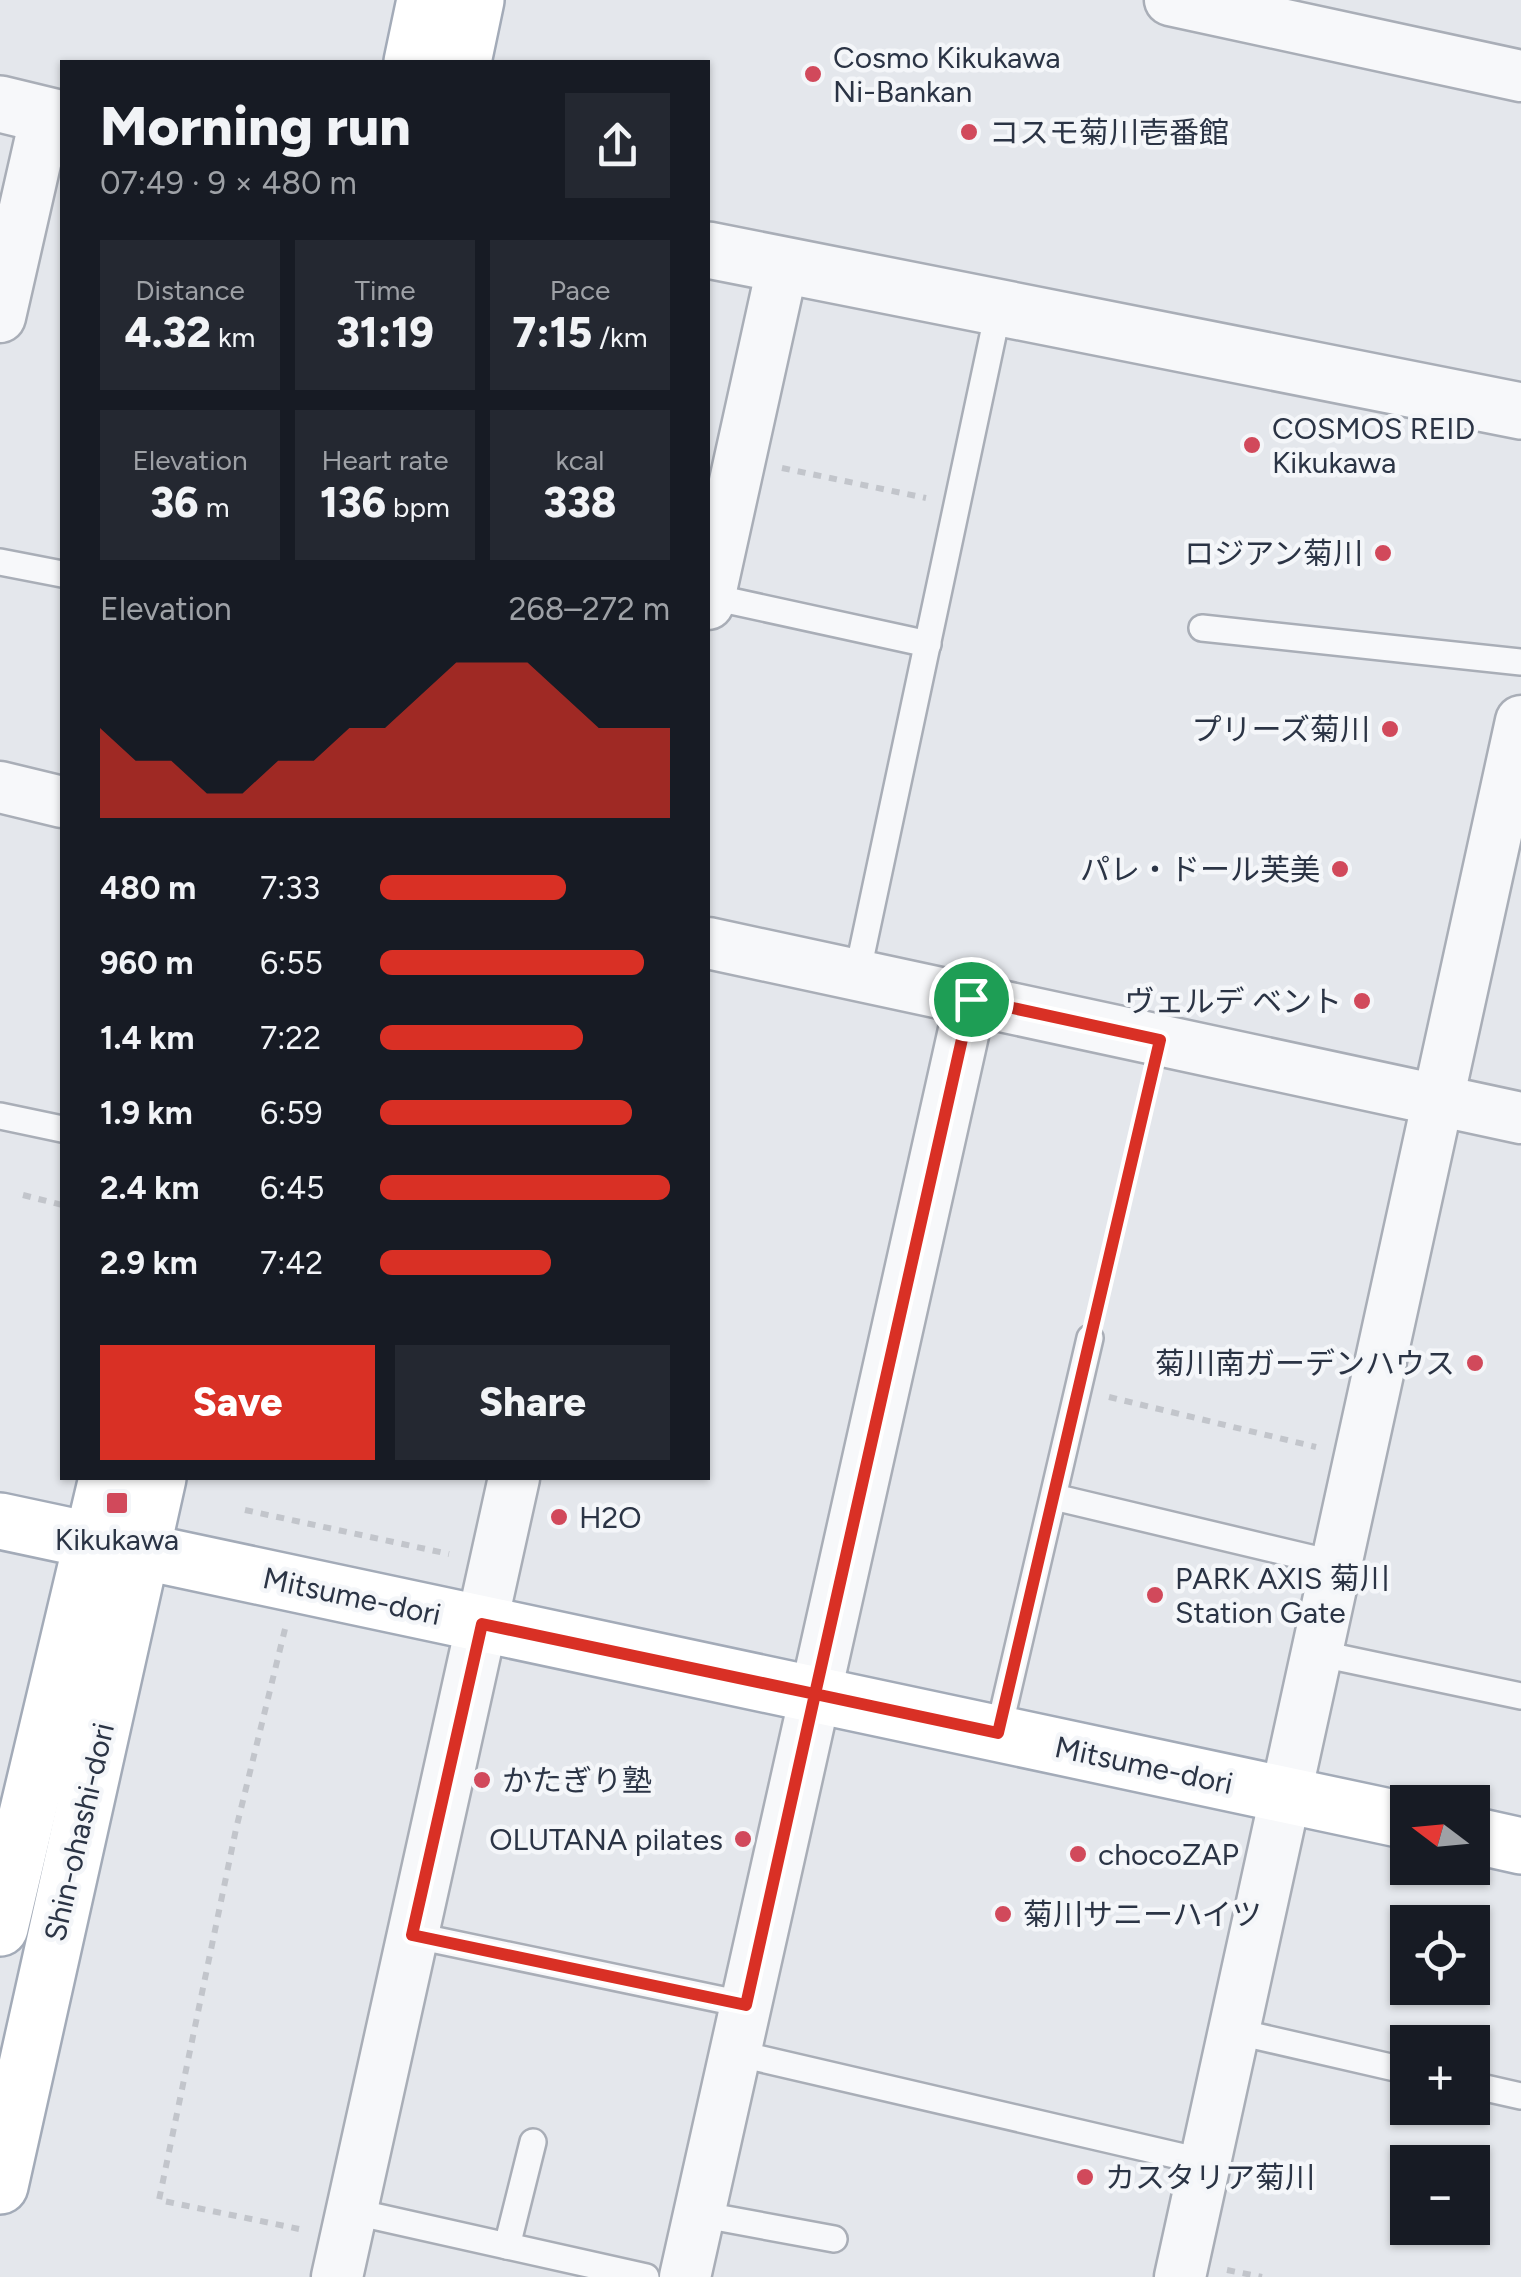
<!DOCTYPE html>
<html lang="en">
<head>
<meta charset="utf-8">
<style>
	:root { --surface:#171b24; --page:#242831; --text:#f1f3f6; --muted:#9ea1a6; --accent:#d93025 }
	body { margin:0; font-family:Figtree,"Noto Sans JP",sans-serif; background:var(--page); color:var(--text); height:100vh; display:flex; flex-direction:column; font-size:38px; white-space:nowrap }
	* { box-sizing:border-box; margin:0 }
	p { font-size:32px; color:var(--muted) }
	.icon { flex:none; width:55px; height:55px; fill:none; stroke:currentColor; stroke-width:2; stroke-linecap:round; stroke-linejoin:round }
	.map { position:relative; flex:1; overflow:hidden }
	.panel { position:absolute; left:60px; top:60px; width:650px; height:1420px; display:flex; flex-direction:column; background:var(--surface); border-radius:0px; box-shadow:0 2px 8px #0004 }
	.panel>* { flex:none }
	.needle { width:65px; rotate:286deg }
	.controls { position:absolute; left:1390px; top:1785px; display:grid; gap:20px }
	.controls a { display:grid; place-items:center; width:100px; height:100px; border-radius:0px; background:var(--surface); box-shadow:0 2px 8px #0004; font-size:50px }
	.pin { position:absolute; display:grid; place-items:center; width:85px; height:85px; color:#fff; margin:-42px; border:5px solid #fff; border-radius:50%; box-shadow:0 2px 10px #0007 }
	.round { display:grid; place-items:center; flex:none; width:105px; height:105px; border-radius:0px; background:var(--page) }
	.overview { display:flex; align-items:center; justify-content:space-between; height:170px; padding:0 40px }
	h1 { font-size:55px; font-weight:800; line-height:75px }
	.metrics { display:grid; grid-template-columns:repeat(3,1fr); gap:15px; height:170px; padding:10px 40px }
	.metrics div { display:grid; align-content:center; border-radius:0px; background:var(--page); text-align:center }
	.metrics b { font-size:42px; font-weight:800 }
	.metrics small { font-size:28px; font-weight:400 }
	.metrics p { font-size:28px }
	.chart { height:280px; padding:20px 40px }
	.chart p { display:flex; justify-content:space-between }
	.chart svg { width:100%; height:180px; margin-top:10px; fill:var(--accent); opacity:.7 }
	.action { display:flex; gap:20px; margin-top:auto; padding:20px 40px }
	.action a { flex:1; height:115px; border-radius:0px; background:var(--accent); color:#fff; font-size:40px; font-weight:800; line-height:115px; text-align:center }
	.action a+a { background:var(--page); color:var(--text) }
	ul { padding:0 40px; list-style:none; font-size:32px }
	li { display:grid; grid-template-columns:160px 120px 1fr; align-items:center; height:75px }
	li i { height:25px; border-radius:12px; background:var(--accent) }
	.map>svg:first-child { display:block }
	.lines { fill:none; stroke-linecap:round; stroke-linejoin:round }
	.service-casing { stroke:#a9aeb7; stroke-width:30 }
	.minor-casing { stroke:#a9aeb7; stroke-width:55 }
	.tertiary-casing { stroke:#a9aeb7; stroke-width:60 }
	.primary-casing { stroke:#a3abb8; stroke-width:60 }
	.path { stroke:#c2c5cb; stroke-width:6; stroke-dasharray:8 8; stroke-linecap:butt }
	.service { stroke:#f7f8fa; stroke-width:25 }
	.minor { stroke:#f7f8fa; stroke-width:50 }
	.tertiary { stroke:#f7f8fa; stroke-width:55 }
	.primary { stroke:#fff; stroke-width:55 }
	.route-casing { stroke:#fff; stroke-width:20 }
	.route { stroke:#d93025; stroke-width:12 }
	.poi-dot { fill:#d1495b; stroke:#f4f6f9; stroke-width:4 }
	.labels { text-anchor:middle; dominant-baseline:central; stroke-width:9; stroke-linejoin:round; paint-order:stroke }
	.poi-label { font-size:30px; fill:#2b3445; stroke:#f4f6f9; text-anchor:start }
	.street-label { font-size:30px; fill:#2b3445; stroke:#f4f6f9 }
</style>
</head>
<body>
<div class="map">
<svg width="1521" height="2277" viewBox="0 0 1521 2277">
	<rect width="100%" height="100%" fill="#e4e7ec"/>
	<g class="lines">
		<defs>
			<g id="service">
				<path d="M0,562L62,574"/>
				<path d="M708,596L928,644"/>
				<path d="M1202,628L1521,662"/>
				<path d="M857,975L999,307"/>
				<path d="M0,1116L62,1129"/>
				<path d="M1054,1497L1336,1564"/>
				<path d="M1317,1653L1521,1696"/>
				<path d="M998,1733L1090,1338"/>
				<path d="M412,1935L747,2005"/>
				<path d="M1234,2031L1408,2071"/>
				<path d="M736,2053L1205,2162"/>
				<path d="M1472,2085L1521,2096"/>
				<path d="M351,2211L646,2277"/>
				<path d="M699,2214L834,2239"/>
				<path d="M507,2246L533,2142"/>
			</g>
			<g id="minor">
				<path d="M1170,0L1521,76"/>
				<path d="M0,317L46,115"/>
				<path d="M708,604L783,264"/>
				<path d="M0,787L62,802"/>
				<path d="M708,943L1521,1118"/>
				<path d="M337,2277L514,1478"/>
				<path d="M685,2277L971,999"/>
				<path d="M1180,2277L1521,721"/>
			</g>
			<g id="tertiary">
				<path d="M0,104L62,119"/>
				<path d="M708,250L1521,411"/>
			</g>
			<g id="primary">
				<path d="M412,62L425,0"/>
				<path d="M463,62L476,0"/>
				<path d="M0,1521L1408,1821"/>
				<path d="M1472,1835L1521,1846"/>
				<path d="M0,1928L107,1478"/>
				<path d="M0,2186L158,1478"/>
			</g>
		</defs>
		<!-- service casing -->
		<use href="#service" class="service-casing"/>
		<!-- minor casing -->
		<use href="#minor" class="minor-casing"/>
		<!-- tertiary casing -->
		<use href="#tertiary" class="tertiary-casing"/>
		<!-- primary casing -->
		<use href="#primary" class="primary-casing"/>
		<!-- path -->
		<g class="path">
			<path d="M782,468L926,498"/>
			<path d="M23,1195L62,1205"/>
			<path d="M1097,1308L1149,1086"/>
			<path d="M1109,1397L1316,1447"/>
			<path d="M245,1510L449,1554"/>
			<path d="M285,1629L236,1829L159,2200L299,2229"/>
			<path d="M1227,2270L1262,2277"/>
		</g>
		<!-- service -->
		<use href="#service" class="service"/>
		<!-- minor -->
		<use href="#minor" class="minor"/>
		<!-- tertiary -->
		<use href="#tertiary" class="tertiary"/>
		<!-- primary -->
		<use href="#primary" class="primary"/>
	</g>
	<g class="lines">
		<defs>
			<path id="route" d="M971,999L815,1694L482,1624L412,1935L746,2005L815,1694L998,1733L1160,1040L971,999"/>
		</defs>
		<!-- route casing -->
		<use href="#route" class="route-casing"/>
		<!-- route -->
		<use href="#route" class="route"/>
	</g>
	<!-- markers -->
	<g class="poi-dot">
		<circle cx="813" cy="74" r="10"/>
		<circle cx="969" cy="132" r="10"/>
		<circle cx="1252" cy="445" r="10"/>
		<circle cx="1383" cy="553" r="10"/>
		<circle cx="1390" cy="729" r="10"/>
		<circle cx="1340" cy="869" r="10"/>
		<circle cx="1362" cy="1001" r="10"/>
		<circle cx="1475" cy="1363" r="10"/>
		<rect x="105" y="1491" width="24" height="24" rx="5"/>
		<circle cx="559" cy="1517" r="10"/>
		<circle cx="1155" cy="1595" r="10"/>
		<circle cx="482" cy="1780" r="10"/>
		<circle cx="743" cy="1839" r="10"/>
		<circle cx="1078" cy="1854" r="10"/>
		<circle cx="1003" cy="1914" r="10"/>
		<circle cx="1085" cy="2177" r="10"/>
	</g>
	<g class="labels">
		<!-- poi labels -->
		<g class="poi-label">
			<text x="833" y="57">Cosmo Kikukawa<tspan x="833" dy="34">Ni-Bankan</tspan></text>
			<text x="989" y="132">コスモ菊川壱番館</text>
			<text x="1272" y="428">COSMOS REID<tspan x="1272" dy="34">Kikukawa</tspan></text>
			<text x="1363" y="553" text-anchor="end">ロジアン菊川</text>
			<text x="1370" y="729" text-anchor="end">プリーズ菊川</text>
			<text x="1320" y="869" text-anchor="end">パレ・ドール芙美</text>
			<text x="1342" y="1001" text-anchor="end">ヴェルデ ベント</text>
			<text x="1455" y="1363" text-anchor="end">菊川南ガーデンハウス</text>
			<text x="579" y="1517">H2O</text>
			<text x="117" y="1539" text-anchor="middle">Kikukawa</text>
			<text x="1175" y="1578">PARK AXIS 菊川<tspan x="1175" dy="34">Station Gate</tspan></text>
			<text x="502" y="1780">かたぎり塾</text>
			<text x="723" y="1839" text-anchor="end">OLUTANA pilates</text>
			<text x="1098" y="1854">chocoZAP</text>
			<text x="1023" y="1914">菊川サニーハイツ</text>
			<text x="1105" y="2177">カスタリア菊川</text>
		</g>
		<!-- street labels -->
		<g class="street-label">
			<text transform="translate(352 1596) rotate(12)">Mitsume-dori</text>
			<text transform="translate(1144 1765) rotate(12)">Mitsume-dori</text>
			<text transform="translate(79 1832) rotate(-77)">Shin-ohashi-dori</text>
		</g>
	</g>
</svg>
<div class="controls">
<a><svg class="needle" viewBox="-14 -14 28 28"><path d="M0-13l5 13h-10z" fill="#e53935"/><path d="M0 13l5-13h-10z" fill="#9ea1a6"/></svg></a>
<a><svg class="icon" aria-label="locate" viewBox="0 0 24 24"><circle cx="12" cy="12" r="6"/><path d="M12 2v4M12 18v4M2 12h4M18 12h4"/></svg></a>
<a>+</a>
<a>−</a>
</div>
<div class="pin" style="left:971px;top:999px;background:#1e9e55"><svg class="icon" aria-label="arrive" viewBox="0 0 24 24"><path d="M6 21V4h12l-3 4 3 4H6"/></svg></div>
<section class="panel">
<div class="overview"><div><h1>Morning run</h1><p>07:49 · 9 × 480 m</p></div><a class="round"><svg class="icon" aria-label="share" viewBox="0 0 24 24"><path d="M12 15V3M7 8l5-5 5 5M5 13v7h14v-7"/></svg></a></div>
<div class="metrics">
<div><p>Distance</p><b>4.32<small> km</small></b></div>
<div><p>Time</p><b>31:19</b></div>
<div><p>Pace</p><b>7:15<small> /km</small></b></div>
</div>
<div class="metrics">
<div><p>Elevation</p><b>36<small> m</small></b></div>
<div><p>Heart rate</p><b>136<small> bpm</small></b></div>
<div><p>kcal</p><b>338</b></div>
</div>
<div class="chart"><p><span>Elevation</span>268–272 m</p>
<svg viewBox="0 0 160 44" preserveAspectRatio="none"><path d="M0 44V22L10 30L20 30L30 38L40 38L50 30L60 30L70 22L80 22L90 14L100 6L110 6L120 6L130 14L140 22L150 22L160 22V44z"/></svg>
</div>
<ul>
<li><b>480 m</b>7:33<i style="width:64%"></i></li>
<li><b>960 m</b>6:55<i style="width:91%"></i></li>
<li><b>1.4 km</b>7:22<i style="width:70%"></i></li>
<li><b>1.9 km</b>6:59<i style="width:87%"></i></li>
<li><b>2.4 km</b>6:45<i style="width:100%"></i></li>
<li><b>2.9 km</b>7:42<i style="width:59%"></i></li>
</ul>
<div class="action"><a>Save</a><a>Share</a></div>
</section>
</div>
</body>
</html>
